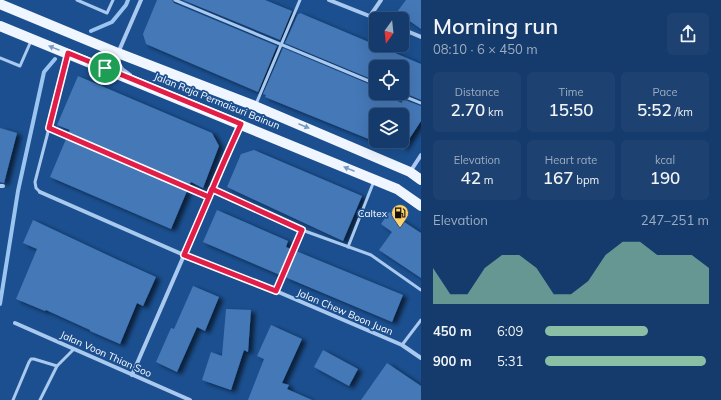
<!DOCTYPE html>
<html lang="en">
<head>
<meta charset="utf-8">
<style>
	:root { --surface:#143b6b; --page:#1d4271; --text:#f1f3f6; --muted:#9dadc1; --line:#33557e; --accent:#8abfa5 }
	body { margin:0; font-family:Mulish,sans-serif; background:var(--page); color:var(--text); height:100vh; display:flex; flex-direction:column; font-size:15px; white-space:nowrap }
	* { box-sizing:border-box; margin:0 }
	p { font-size:13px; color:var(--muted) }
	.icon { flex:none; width:22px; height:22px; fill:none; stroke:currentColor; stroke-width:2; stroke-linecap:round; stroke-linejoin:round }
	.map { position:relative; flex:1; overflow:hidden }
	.details { display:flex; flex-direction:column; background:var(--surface); width:300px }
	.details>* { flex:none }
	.needle { width:26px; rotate:195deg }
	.fabs { position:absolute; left:369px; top:12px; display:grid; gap:8px }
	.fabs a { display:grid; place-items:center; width:40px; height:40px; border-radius:6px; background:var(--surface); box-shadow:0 4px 16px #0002,0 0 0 1px var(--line); font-size:20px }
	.pin { position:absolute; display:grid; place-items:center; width:34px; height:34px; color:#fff; margin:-17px; border:2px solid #fff; border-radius:50%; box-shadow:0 1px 4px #0007 }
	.round { display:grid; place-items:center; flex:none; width:42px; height:42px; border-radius:6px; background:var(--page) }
	.headline { display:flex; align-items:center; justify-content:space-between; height:68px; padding:0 12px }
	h1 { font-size:22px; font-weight:600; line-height:30px }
	.stats { display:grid; grid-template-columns:repeat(3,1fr); gap:6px; height:68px; padding:4px 12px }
	.stats div { display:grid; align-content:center; border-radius:6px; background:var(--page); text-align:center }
	.stats b { font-size:17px; font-weight:600 }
	.stats small { font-size:11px; font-weight:400 }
	.stats p { font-size:11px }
	.chart { height:112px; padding:8px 12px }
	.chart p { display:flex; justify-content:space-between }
	.chart svg { width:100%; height:72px; margin-top:4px; fill:var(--accent); opacity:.7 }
	ul { padding:0 12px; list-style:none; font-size:13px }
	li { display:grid; grid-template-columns:64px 48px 1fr; align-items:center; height:30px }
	li i { height:10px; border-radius:5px; background:var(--accent) }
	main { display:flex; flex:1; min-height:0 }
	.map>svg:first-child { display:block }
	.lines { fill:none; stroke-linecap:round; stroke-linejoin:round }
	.stream { stroke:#9cc4f0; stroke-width:4 }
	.building { fill:#4478b7; filter:url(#shadow) }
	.lane { stroke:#a9c9ee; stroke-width:3 }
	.street { stroke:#a9c9ee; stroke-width:4 }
	.primary { stroke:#f0f6ff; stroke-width:10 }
	.oneway { fill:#7b9ac1 }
	.route-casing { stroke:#fff; stroke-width:8 }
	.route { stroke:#e11d48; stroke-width:5 }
	.labels { text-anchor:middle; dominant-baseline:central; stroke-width:3.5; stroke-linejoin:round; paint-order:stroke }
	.street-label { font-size:10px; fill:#fff; stroke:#1b4f8f }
	.poi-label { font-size:10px; fill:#fff; stroke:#1b4f8f; text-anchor:end }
</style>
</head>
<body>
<main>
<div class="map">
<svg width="421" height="400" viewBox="0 0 421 400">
	<defs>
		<filter id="shadow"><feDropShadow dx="4.5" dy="2.5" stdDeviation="2" flood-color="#0009"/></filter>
	</defs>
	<rect width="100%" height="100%" fill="#1b4f8f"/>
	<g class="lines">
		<!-- stream -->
		<g class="stream">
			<path d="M91,31L112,22L126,5L128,0"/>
			<path d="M0,304L18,191L44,72L55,59"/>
		</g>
	</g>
	<!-- building -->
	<g class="building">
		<path d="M157,0H172L174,3L277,46L258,92L146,44L143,34Z"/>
		<path d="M183,0H265L292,11L280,40Z"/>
		<path d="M406,0H421V29L397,12Z"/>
		<path d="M300,13L421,64V100L402,92V67H376V81L285,43L298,14H299Z"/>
		<path d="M283,48L376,87V93H378L402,103V99L421,106V121L402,150V115H376V142L265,97L266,95L263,94Z"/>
		<path d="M78,76L212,133L219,146L203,188L191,182L189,185L68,134L70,130L57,125Z"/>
		<path d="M0,128L17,133L4,183L0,182Z"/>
		<path d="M66,139L187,191L171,229L50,177Z"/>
		<path d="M254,150L362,196L343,241L227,187L241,154Z"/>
		<path d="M217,210L288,241L286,247L291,249L280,275L203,242Z"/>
		<path d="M389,212L421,233V278L379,250L392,232L381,224Z"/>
		<path d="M33,220L116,259L156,277L143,306L137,303L120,344L90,331V330L46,310L45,311L16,299L37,249L23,243Z"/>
		<path d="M296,251L403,295L392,322L285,277Z"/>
		<path d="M193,286L219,297L205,331L197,327L177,372L156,362L171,328L174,329Z"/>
		<path d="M226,309L251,310L248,352L244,350L231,390L202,380L211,352L222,356Z"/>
		<path d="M271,325L302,339L282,383L289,385L287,389L312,400H248L264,359L257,356Z"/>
		<path d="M323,350L358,369L349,386L314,367Z"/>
		<path d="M387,363L421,386V400H361Z"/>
	</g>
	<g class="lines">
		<!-- lane -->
		<g class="lane">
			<path d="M77,0L107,13L113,0"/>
			<path d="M175,0L376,84"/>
			<path d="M0,58L20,66L31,41"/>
			<path d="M396,93L421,103"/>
			<path d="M256,104L300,0"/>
			<path d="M49,129L209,197"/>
			<path d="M212,189L302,230L371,255L421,290"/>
			<path d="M40,192L36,188L35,182L68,55"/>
			<path d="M348,247L374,181"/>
			<path d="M276,291L302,230"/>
			<path d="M402,345L421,320"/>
			<path d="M13,400L29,362L31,359H34L57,366"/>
			<path d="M40,400L57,366L74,349"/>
		</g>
		<!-- street -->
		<g class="street">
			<path d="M329,0L377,19"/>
			<path d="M370,16L381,0"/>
			<path d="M402,29L421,37"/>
			<path d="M130,75L123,70L119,64L118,53L141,0"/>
			<path d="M410,172L421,155"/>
			<path d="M0,186H3"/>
			<path d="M40,192L184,255L276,291L402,345L421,358"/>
			<path d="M15,323L190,400"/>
			<path d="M132,375L241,124"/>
		</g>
		<!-- primary -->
		<g class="primary">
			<path d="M0,4L118,53L255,106L410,172L421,180"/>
			<path d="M0,26L397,189L421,206"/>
		</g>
	</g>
	<!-- one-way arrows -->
	<defs><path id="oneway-solid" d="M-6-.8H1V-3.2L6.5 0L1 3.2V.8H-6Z"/></defs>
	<g class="oneway">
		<use href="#oneway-solid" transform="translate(54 48) rotate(-158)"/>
		<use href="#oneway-solid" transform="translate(304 126) rotate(23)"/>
		<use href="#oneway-solid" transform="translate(349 169) rotate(-158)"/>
	</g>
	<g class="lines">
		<defs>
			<path id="route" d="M105,68L68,53L49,128L209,197L212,189L302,230L276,291L184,255L209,197C219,173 230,148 241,124L105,68"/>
		</defs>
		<!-- route casing -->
		<use href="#route" class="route-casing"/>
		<!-- route -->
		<use href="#route" class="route"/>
	</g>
	<!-- icons -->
	<defs>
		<symbol id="fuel-pin" viewBox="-11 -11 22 30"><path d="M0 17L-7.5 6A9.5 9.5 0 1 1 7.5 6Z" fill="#ffd166" stroke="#1b4f8f"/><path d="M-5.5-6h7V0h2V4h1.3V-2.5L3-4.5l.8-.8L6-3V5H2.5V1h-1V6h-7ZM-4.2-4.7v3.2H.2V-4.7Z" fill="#111"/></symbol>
	</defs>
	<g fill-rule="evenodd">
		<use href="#fuel-pin" x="390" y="203" width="20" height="27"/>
	</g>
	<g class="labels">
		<!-- street labels -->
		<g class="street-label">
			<text transform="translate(217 101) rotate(22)">Jalan Raja Permaisuri Bainun</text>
			<text transform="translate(345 312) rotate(23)">Jalan Chew Boon Juan</text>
			<text transform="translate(106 354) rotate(24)">Jalan Voon Thian Soo</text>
		</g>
		<!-- poi labels -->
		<g class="poi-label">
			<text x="387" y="213">Caltex</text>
		</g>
	</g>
</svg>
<div class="fabs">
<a><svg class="needle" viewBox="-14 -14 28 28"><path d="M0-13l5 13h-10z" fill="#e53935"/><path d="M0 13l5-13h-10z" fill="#9dadc1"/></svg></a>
<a><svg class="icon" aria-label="locate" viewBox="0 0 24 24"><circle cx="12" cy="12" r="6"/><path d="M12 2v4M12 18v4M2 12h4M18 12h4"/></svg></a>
<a><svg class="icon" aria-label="layers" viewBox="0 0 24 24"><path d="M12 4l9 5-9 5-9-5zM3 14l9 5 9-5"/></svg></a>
</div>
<div class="pin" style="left:105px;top:68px;background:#1e9e55"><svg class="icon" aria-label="arrive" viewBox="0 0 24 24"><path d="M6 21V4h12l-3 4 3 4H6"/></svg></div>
</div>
<section class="details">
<div class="headline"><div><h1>Morning run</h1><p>08:10 · 6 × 450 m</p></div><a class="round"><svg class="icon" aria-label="share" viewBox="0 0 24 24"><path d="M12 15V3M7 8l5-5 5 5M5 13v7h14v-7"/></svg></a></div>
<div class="stats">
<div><p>Distance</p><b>2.70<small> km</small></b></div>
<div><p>Time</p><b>15:50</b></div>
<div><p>Pace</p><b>5:52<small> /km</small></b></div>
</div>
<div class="stats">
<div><p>Elevation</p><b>42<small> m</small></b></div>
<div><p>Heart rate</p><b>167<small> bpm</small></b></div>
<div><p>kcal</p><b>190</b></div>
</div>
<div class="chart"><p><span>Elevation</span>247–251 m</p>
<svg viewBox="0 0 160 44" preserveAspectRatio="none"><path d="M0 44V22L10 38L20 38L30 22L40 14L50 14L60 22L70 38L80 38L90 30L100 14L110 6L120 6L130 14L140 14L150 14L160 22V44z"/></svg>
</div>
<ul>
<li><b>450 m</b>6:09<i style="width:63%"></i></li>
<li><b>900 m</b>5:31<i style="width:98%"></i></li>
</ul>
</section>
</main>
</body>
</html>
